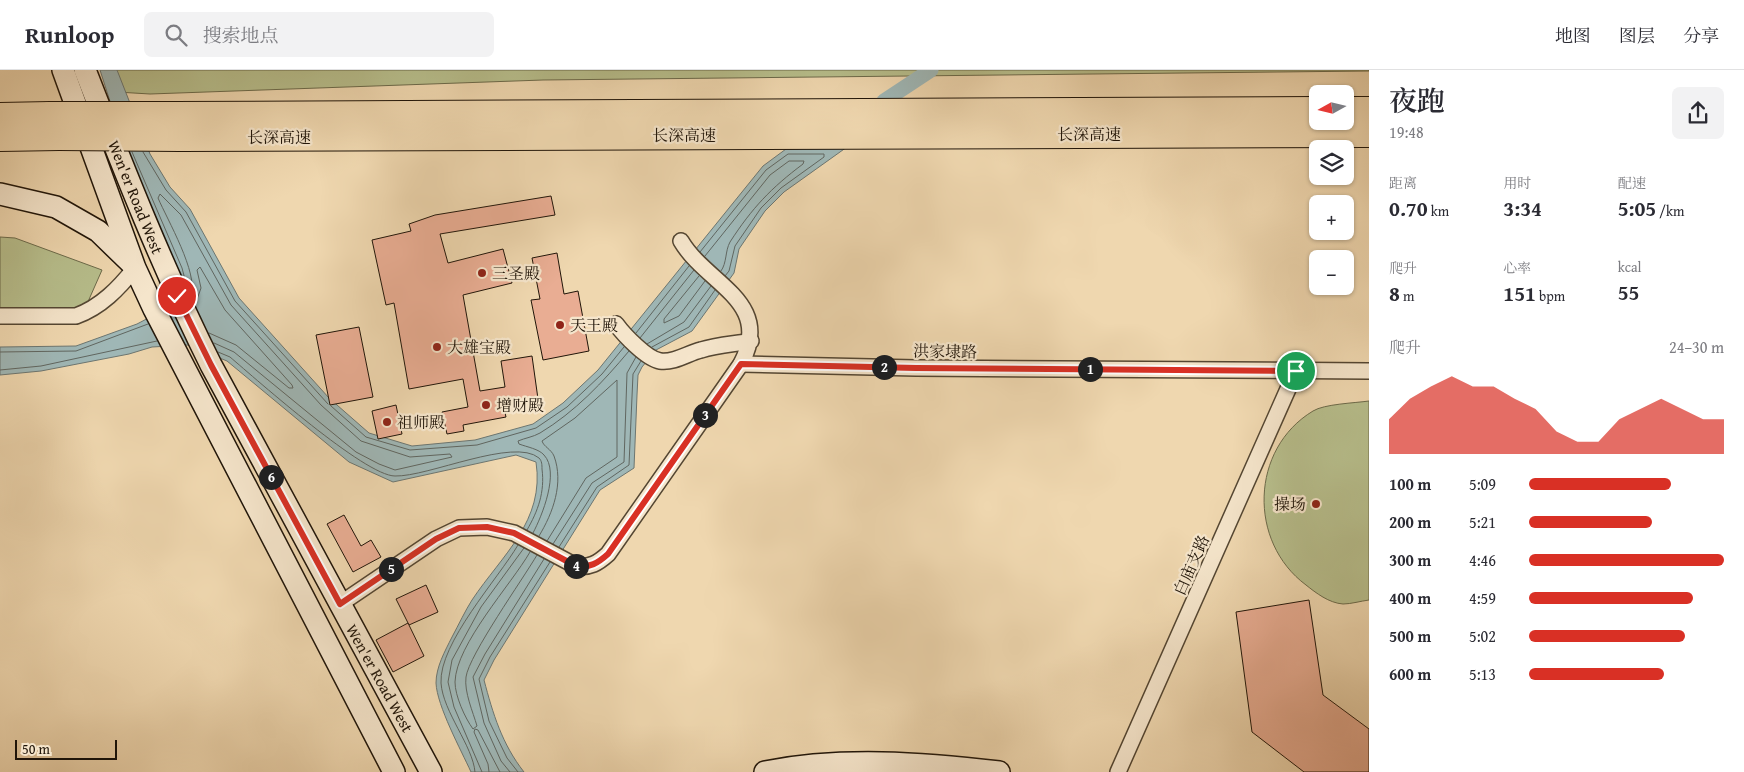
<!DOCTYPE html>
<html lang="zh">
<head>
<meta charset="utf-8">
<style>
	:root { --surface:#fff; --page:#f2f2f3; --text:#2b2b33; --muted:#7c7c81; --line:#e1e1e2; --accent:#d93025 }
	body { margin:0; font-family:"Gentium Book Plus","Noto Serif SC",serif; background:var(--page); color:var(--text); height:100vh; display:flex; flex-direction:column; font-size:19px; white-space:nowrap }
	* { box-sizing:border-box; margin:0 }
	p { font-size:16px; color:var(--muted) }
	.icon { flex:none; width:28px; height:28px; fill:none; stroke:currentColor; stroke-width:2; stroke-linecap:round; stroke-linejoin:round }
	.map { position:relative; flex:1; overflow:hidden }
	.side { display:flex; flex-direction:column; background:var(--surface); width:375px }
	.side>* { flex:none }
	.needle { width:32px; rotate:262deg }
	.controls { position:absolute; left:1309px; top:15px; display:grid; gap:10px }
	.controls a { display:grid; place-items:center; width:45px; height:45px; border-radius:8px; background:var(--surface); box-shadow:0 1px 4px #0004; font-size:25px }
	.scale { position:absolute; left:15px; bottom:12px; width:102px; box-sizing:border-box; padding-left:5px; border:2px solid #201509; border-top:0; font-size:14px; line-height:18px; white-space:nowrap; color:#201509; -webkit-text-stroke:4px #f5e5cb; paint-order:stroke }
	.pin { position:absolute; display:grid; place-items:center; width:42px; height:42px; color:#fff; margin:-21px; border:2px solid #fff; border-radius:50%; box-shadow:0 1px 5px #0007 }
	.km { position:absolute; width:25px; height:25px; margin:-12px; border-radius:50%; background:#222; color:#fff; font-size:14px; line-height:25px; text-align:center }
	.round { display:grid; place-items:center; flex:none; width:52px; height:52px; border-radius:8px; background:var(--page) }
	.headline { display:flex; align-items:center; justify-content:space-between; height:85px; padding:0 20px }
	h1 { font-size:28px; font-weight:600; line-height:38px }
	.metrics { display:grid; grid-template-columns:repeat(3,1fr); gap:8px; height:85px; padding:5px 20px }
	.metrics div { display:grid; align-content:center }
	.metrics b { font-size:21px; font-weight:600 }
	.metrics small { font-size:14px; font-weight:400 }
	.metrics p { font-size:14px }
	.chart { height:140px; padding:10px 20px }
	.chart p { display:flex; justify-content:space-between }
	.chart svg { width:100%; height:90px; margin-top:5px; fill:var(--accent); opacity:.7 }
	ul { padding:0 20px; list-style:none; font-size:16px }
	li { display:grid; grid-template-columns:80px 60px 1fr; align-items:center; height:38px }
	li i { height:12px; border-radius:6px; background:var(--accent) }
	header { display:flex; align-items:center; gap:30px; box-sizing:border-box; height:70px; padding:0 25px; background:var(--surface); border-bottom:1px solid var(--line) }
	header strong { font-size:24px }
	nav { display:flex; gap:28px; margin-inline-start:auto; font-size:18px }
	.search { width:350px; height:45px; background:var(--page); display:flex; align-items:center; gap:12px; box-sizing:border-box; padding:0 18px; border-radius:8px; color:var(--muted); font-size:19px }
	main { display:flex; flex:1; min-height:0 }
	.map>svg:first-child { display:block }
	.green { fill:#b7be8c; stroke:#6c6a4a }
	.water { fill:#9fb7b6; stroke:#6c7671 }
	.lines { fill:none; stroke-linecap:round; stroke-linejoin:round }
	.shore { stroke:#606660; stroke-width:1 }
	.canal { stroke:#9fb7b6; stroke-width:15 }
	.building { fill:#e9ad93; stroke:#201509 }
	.minor-casing { stroke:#544632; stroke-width:18 }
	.secondary-casing { stroke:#201509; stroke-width:24 }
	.motorway-casing { stroke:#201509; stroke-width:30 }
	.minor { stroke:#f5e5cb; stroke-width:15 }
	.secondary { stroke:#f5e5cb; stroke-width:21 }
	.motorway { stroke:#efd7af; stroke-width:28 }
	.motorway-bridge-casing { stroke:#201509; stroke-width:30; stroke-linecap:butt }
	.motorway-bridge { stroke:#efd7af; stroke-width:28 }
	.route-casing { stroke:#fff; stroke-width:10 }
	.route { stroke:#d93025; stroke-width:6 }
	.poi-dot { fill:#8f2418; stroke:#f5e5cb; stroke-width:2 }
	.labels { text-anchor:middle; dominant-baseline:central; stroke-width:4.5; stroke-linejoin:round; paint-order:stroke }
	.street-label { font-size:16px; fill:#201509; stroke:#f5e5cb }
	.poi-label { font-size:16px; fill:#201509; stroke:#f5e5cb; text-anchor:start }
</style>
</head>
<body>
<header>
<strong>Runloop</strong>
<div class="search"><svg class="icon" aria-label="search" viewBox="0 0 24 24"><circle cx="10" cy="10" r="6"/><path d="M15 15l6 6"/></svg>搜索地点</div>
<nav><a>地图</a><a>图层</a><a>分享</a></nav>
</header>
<main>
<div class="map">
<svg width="1369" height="702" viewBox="0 0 1369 702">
	<rect width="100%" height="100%" fill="#efd7af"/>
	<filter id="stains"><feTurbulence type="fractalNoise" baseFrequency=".004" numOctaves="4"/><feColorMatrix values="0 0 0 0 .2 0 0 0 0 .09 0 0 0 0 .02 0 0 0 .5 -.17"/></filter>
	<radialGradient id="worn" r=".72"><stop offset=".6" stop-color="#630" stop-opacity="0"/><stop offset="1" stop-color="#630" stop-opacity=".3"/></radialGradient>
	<!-- green -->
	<g class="green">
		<path d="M110,0H1369V1L543,10L150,24L117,22Z"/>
		<path d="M0,167L15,168L102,200L83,243L0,246Z"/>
		<path d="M1369,331V530C1361,531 1351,534 1343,534C1329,533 1316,523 1306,515C1248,472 1250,379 1313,341C1324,334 1355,333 1369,331Z"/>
	</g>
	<!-- water -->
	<path class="water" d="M100,0H117L150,84L170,117L190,139L239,228L329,328L369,363L412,376L475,370L533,354L563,333L598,300L763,96L786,79L847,77L784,122L765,141L739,179L734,203L692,261L656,280L642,297L638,305L637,325L634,398L600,420L494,590L484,610C493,644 502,674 524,702H471C461,680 437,636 436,613C436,597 445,581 452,567C459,554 465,541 472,530C502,485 545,451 536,392L516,385L393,412L349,392L227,291L188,275L152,277L129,284L41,301L0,305V277L76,276L137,254L175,234Z"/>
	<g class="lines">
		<!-- shore -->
		<g class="shore">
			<path d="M132,82L182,198L187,217"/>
			<path d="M143,82L166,120L186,142L235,231L328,334"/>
			<path d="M700,182L766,100L788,84H824V87L781,118L761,138L735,176L729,201L725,206"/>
			<path d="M705,186L770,105L789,91H804L803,94C771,118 752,138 730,172C725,181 727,193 721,201"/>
			<path d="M699,206L664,249V253L679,246L705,211"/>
			<path d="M191,225C199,204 167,149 158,128L160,124L181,145L231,235L321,335L361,371L410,387L450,384L452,387L395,400L379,394L356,382L234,282L214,273"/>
			<path d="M195,235L201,218L197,200L200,197L225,240L292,315L293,318H289L236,275L209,263"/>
			<path d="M636,263L689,196"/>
			<path d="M640,268L694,200"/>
			<path d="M647,274L684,252L711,216"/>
			<path d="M652,277L689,257L715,220"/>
			<path d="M0,282L76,281L148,254"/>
			<path d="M218,282L230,287C257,310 365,406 395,406C428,407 514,367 539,388C542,391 542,395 542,399C545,422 538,441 527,460"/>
			<path d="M0,300L41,296L157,271"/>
			<path d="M331,336L366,367L410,380L477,375L536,358L567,337L602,304L624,277"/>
			<path d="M533,463C542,446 560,402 544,385C539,379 527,377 519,374L518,371C525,368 533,367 540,363C575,342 603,312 629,281"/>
			<path d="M539,466C553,443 564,413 554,386C551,379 544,377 542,371L575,348L617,310V387L586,408L547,471"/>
			<path d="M553,474L592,413L624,392L627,303L636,287"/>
			<path d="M559,477L597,417L629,395L633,304L641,291"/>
			<path d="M530,482C511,515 456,574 455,612C455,626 465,648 473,659L477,656C473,642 464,622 466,607C469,585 523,509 537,485"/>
			<path d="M475,702C473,676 443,642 441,613C439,573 498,509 518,475"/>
			<path d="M482,702L454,637L448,612L452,590L481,537L524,478"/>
			<path d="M489,702L488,694L474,662L475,659L478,660L500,702"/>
			<path d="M510,702L501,691L484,653L473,607L485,584L544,489"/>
			<path d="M518,702L507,688L489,651L479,609L490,587L550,492"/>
		</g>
		<!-- canal -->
		<path class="canal" d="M884,31L931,0"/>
	</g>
	<!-- building -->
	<g class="building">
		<path d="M551,126L555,145L440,164L448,193L503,179L512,213L463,225L480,321L505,317L501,291L532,286L538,329L503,335L506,347L463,355L464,361L447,364L442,342L468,337L463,309L409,319L394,233L386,235L372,170L411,161L409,154L435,145Z"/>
		<path d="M557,183L564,224L578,221L589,281L543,290L531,230L540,229L532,188Z"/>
		<path d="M359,257L373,327L330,335L316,265Z"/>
		<path d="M396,335L402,364L378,369L372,341Z"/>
		<path d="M344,445L361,476L371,470L381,487L353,502L327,454Z"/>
		<path d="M426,515L438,542L409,555L396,529Z"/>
		<path d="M1309,530L1323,625L1369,659V702H1304L1252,662L1236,542Z"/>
		<path d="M408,553L424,586L393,602L376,570Z"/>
	</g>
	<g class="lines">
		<defs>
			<g id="minor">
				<path d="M0,246H76C101,237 119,218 135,198"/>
				<path d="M616,254C624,265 647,289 660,291C675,293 688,283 701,280C717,275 735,274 751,271"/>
				<path d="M741,294L916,298L1369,301"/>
				<path d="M340,534L436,469L459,458L487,457L514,463L576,496C590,498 598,493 608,484L741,294C774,231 707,215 681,171"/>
				<path d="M1118,702L1296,301"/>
			</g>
			<g id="secondary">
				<path d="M63,0L135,198L154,239L394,702"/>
				<path d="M85,0C124,100 163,199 211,295L431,702"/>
				<path d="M0,124L56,137L98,161L131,193"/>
				<path d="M765,702C841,687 923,693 999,702"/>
			</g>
			<g id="motorway">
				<path d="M1345,41H1369"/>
				<path d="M174,46L1318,41"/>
				<path d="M0,47L50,46"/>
				<path d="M0,67L59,66"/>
				<path d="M180,67L1369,63"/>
			</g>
		</defs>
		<!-- minor casing -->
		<use href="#minor" class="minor-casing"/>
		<!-- secondary casing -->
		<use href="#secondary" class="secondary-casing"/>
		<!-- motorway casing -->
		<use href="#motorway" class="motorway-casing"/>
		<!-- minor -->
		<use href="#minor" class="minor"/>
		<!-- secondary -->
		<use href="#secondary" class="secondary"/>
		<!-- motorway -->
		<use href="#motorway" class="motorway"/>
		<defs>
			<g id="motorway-bridge">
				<path d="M50,46H174"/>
				<path d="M59,66L180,67"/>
			</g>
		</defs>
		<!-- motorway-bridge casing -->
		<use href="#motorway-bridge" class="motorway-bridge-casing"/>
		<!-- motorway-bridge -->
		<use href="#motorway-bridge" class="motorway-bridge"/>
	</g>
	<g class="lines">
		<defs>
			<path id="route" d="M177,226L211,295L340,534L436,469L459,458L487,457L514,463L576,496C590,498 598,493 608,484L741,294L916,298L1296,301"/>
		</defs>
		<!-- route casing -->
		<use href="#route" class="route-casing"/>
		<!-- route -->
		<use href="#route" class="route"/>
	</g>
	<!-- markers -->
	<g class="poi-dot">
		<circle cx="482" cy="203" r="5"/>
		<circle cx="560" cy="255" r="5"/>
		<circle cx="437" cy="277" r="5"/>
		<circle cx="486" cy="335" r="5"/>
		<circle cx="387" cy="352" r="5"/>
		<circle cx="1316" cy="434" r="5"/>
	</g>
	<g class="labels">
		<!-- street labels -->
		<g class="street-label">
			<text x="1089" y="64">长深高速</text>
			<text x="684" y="65">长深高速</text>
			<text x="279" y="67">长深高速</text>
			<text transform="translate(136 127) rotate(68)">Wen'er Road West</text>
			<text transform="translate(945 281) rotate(1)">洪家埭路</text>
			<text transform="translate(1191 495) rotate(-66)">白庙支路</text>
			<text transform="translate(380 608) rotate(61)">Wen'er Road West</text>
		</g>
		<!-- poi labels -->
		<g class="poi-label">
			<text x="492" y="203">三圣殿</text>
			<text x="570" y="255">天王殿</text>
			<text x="447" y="277">大雄宝殿</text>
			<text x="496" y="335">增财殿</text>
			<text x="397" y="352">祖师殿</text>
			<text x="1306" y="434" text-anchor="end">操场</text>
		</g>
	</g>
	<rect width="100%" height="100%" filter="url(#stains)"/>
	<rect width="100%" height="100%" fill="url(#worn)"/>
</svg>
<div class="controls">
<a><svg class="needle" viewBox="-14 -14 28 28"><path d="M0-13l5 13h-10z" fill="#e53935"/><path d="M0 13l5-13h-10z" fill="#7c7c81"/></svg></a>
<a><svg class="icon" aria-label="layers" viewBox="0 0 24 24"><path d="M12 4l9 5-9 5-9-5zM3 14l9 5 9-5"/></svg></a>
<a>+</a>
<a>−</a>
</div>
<div class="scale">50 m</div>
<div class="pin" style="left:1296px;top:301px;background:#1e9e55"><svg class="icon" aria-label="arrive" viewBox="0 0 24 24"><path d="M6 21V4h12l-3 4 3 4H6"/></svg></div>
<div class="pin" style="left:177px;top:226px;background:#d93025"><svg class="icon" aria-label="check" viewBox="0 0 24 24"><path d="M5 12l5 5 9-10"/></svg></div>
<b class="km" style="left:1090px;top:299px">1</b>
<b class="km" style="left:884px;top:297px">2</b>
<b class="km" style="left:705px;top:345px">3</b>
<b class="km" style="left:576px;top:496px">4</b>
<b class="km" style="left:391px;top:499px">5</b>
<b class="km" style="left:271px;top:407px">6</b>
</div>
<section class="side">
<div class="headline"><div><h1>夜跑</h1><p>19:48</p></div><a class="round"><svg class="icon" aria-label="share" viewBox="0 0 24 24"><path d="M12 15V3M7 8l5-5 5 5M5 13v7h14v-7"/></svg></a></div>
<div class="metrics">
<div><p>距离</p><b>0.70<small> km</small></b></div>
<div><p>用时</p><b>3:34</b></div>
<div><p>配速</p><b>5:05<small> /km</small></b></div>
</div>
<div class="metrics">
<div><p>爬升</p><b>8<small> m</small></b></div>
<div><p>心率</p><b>151<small> bpm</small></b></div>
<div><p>kcal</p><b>55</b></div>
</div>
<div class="chart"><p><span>爬升</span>24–30 m</p>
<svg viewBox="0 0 160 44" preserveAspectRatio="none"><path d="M0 44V27L10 17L20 11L30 6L40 11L50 11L60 17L70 22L80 33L90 38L100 38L110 27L120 22L130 17L140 22L150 27L160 27V44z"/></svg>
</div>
<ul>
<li><b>100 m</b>5:09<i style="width:73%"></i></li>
<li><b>200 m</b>5:21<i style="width:63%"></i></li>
<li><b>300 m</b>4:46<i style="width:100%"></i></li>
<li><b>400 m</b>4:59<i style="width:84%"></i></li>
<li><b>500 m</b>5:02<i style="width:80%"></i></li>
<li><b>600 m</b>5:13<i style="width:69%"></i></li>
</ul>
</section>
</main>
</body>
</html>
